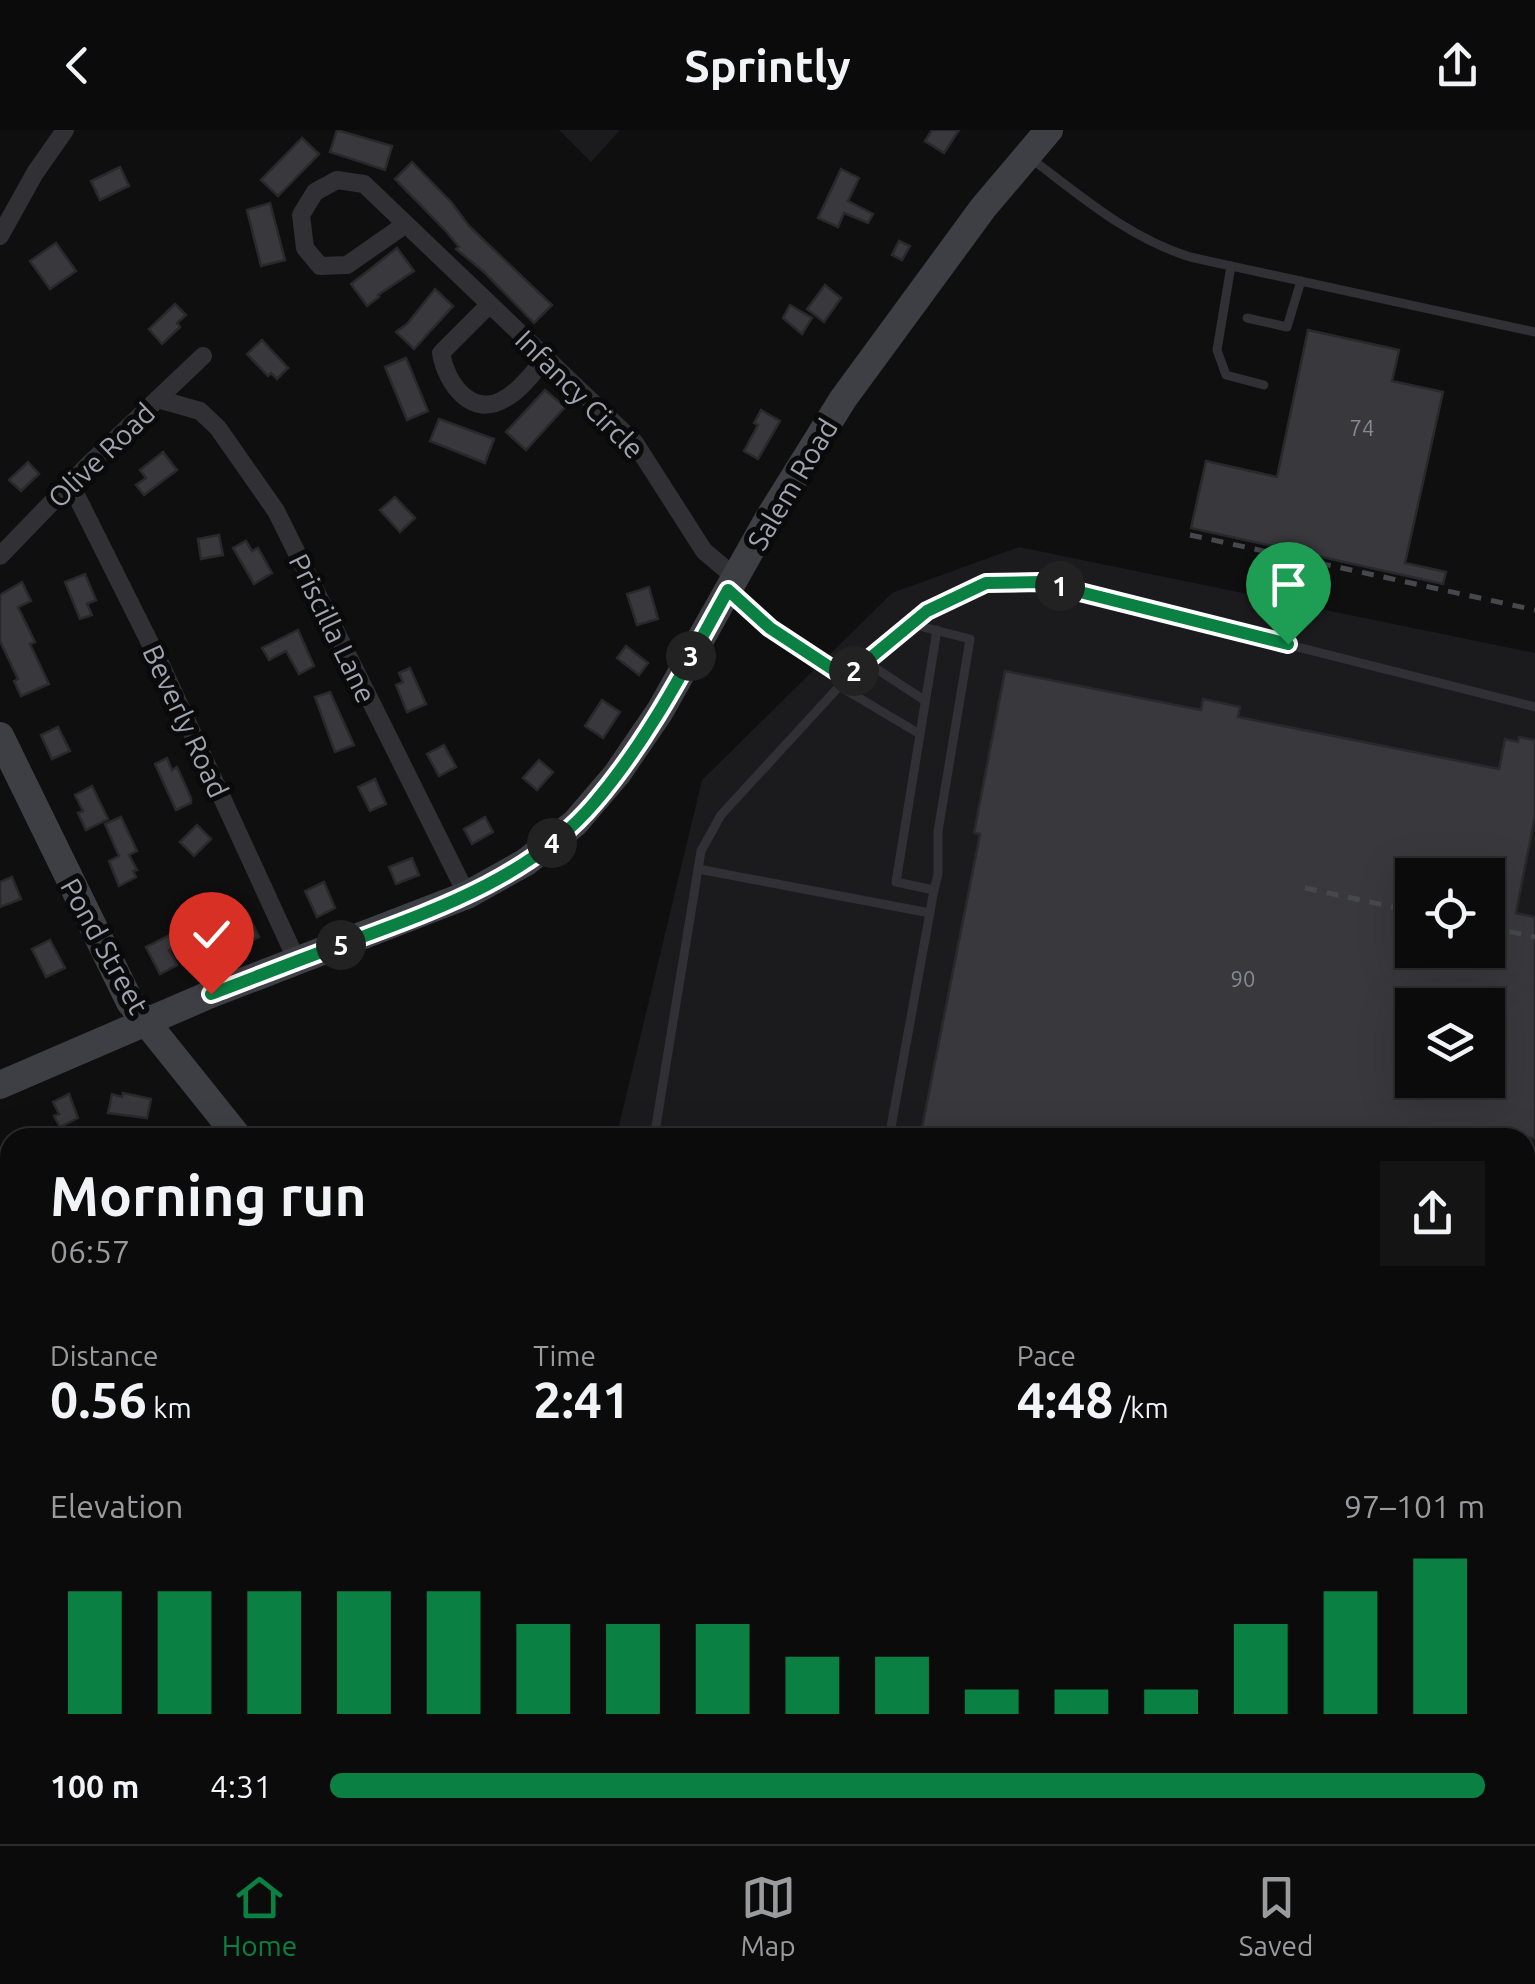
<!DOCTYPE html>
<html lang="en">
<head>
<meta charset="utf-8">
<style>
	:root { --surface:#0b0b0c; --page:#141415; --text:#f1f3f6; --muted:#9a9b9d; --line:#2b2b2d; --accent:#0b8043 }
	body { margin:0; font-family:Ubuntu,sans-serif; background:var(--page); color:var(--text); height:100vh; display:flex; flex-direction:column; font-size:38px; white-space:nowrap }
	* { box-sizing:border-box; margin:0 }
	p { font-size:32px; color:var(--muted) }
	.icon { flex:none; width:55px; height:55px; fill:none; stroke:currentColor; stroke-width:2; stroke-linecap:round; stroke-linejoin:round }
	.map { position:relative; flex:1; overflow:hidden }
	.drawer { position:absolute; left:0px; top:998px; width:1535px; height:718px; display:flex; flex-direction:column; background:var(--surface); border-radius:30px 30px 0 0; box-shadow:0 10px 40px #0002,0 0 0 2px var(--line) }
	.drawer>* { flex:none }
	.buttons { position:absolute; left:1395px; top:728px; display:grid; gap:20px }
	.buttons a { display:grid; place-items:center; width:110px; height:110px; border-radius:0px; background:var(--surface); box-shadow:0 10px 40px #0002,0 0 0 2px var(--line); font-size:50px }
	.pin { position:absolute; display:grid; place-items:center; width:85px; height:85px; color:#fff; margin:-102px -42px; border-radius:50% 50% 50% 0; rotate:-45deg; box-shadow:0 0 10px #0007 }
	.pin .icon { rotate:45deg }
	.km { position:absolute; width:50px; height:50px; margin:-25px; border-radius:50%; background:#222; color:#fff; font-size:28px; line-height:50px; text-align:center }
	.round { display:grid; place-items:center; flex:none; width:105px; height:105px; border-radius:0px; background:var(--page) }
	.summary { display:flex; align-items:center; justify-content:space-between; height:170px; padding:0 50px }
	h1 { font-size:55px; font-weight:600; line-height:75px }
	.figures { display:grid; grid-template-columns:repeat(3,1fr); gap:15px; height:170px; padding:10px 50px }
	.figures div { display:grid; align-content:center }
	.figures b { font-size:50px; font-weight:600 }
	.figures small { font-size:28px; font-weight:400 }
	.figures p { font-size:28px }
	.chart { height:280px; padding:20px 50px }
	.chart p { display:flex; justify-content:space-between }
	.chart svg { width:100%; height:180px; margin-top:10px; stroke:var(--accent); stroke-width:6 }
	ul { padding:0 50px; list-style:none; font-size:32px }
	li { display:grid; grid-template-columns:160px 120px 1fr; align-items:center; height:75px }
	li i { height:25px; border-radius:12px; background:var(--accent) }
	header { display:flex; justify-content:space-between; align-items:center; height:130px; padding:0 50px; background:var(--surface); font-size:45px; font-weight:600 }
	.tabs { display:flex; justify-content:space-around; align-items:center; height:140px; border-top:2px solid var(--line); background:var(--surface); font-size:28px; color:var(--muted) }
	.tabs a { display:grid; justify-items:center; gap:5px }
	.tabs .current { color:var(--accent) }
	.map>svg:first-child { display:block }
	.built { fill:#1b1b1d; fill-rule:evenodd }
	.green { fill:#1b231c }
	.building { fill:#39393d; stroke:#29292c; stroke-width:2.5; fill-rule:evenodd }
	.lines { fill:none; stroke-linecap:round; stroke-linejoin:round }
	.lane { stroke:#303035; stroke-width:9 }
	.street { stroke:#303035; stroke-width:18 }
	.secondary { stroke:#3e3f45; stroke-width:28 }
	.rail { stroke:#47484e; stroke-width:5; stroke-dasharray:12 10; stroke-linecap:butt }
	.route-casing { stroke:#fff; stroke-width:20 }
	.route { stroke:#0b8043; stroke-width:12 }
	.labels { text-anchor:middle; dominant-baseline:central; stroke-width:10; stroke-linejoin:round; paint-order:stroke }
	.number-label { font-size:22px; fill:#868994 }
	.street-label { font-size:28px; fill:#a0a4b1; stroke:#0a0a0b }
</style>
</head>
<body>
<header><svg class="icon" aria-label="back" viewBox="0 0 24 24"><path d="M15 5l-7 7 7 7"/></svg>Sprintly<svg class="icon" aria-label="share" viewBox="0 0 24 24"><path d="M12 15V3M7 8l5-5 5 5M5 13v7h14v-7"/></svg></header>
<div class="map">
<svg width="1535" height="1714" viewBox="0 0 1535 1714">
	<rect width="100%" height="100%" fill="#0f0f10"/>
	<!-- built -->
	<g class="built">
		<path d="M559,0H620L591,32Z"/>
		<path d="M1019,417L1535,523V1325L1525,1331V1008H616L702,650L892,463ZM1412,745H1488V820H1412ZM1412,875H1488V950H1412Z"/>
	</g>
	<!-- green -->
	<g class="green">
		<path d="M1535,1657V1675L1522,1714H1480L1459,1705H1525V1658Z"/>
		<path d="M1306,1705H1441L1433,1714H1314Z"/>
	</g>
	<!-- building -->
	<g class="building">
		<path d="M337,0L392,16L385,40L330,22Z"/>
		<path d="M932,0H959L944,23L925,11Z"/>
		<path d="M302,8L319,24L278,66L261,50Z"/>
		<path d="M412,32L452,73L469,96L552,175L534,193L484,142L456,119L459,117L445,100L395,49Z"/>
		<path d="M120,37L129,56L100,70L91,51Z"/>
		<path d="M841,39L859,48L848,71L873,84L868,93L844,83L838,97L818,88Z"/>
		<path d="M270,73L285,130L261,136L247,80Z"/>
		<path d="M899,111L910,116L902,130L892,125Z"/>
		<path d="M56,113L76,141L50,159L30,131Z"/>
		<path d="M397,118L414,141L378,165L379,167L367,176L351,154Z"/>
		<path d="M825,155L841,168L824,192L807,179Z"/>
		<path d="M435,159L453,176L414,219L396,202L407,194Z"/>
		<path d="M175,174L186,185L177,193L180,197L162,214L149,199Z"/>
		<path d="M790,175L812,188L802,204L783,188Z"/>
		<path d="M1308,200L1399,220L1392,251L1443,262L1405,433L1446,442L1443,454L1191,398L1206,331L1277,347Z"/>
		<path d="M262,210L288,238L277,249L271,243L268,246L247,224Z"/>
		<path d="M406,228L428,281L407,290L385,237Z"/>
		<path d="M545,260L565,277L526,320L506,302Z"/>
		<path d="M761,280L780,291L758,329L744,321L758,295L754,293Z"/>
		<path d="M439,289L494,309L485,333L430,311Z"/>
		<path d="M163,322L177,340L144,365L136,355L146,348L140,340Z"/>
		<path d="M28,332L39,344L21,361L9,350Z"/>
		<path d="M395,367L415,388L400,402L380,380Z"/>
		<path d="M219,405L223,425L201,429L198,409Z"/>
		<path d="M246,411L252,421L258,418L272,443L254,454L233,418Z"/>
		<path d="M85,444L96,470L87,474L92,485L80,489L65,452Z"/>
		<path d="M22,452L31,471L18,477L35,512L30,514L49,554L21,566L14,551L18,549L0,511V465Z"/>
		<path d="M649,457L658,489L637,495L627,464Z"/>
		<path d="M298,500L314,536L299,544L286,521L269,530L262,518Z"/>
		<path d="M626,516L648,533L639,545L617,528Z"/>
		<path d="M410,538L426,574L407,582L396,555L403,552L399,543Z"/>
		<path d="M1005,541L1201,580L1203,569L1240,577L1238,587L1499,639L1505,609L1518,612L1519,607L1535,610V686L1516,783L1535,787V1008H920L980,704L974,703ZM1412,745H1488V820H1412ZM1412,875H1488V950H1412Z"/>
		<path d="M330,562L354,615L335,622L315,567Z"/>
		<path d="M602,570L620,582L603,608L585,596Z"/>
		<path d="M58,597L70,621L52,629L41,605Z"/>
		<path d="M444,615L456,637L439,646L427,624Z"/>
		<path d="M167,628L172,640L177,637L191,668V673L176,680L155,634Z"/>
		<path d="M539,630L553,642L537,660L523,648Z"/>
		<path d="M375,649L386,674L370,681L358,657Z"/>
		<path d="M92,656L108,689L86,700L78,683L83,681L75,665Z"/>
		<path d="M121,687L137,721L129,725L137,740L133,741L136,747L119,756L109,731L119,726L105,694Z"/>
		<path d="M485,687L493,702L472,714L464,699Z"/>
		<path d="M197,695L211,709L194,726L180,712Z"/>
		<path d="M412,728L419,745L396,754L389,737Z"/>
		<path d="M12,747L21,769L0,777V752Z"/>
		<path d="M324,752L335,778L317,787L305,761Z"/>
		<path d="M248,784L259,807L241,816L229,793Z"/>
		<path d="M219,790L226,805L209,813L202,798Z"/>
		<path d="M172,804L178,816L169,820L177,835L160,844L146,817Z"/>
		<path d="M50,810L65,838L46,847L32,819Z"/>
		<path d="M123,963L151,969L147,988L108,983L112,964L122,967Z"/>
		<path d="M69,964L78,988L60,997L54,986L59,984L53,972Z"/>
	</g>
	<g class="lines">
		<!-- lane -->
		<g class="lane">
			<path d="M1029,27C1081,66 1127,107 1190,127L1535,202"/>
			<path d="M1231,136L1217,220L1226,245L1264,255"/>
			<path d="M1247,188L1287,197L1301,151"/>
			<path d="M911,494L970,509L938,701V744L934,760"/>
			<path d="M866,532L924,570"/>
			<path d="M846,549L927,481L986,453L1040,452L1535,577"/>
			<path d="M839,556L918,603"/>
			<path d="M698,739L930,783"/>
			<path d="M654,1008L701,721L721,685L846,549L769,497L731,462"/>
			<path d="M889,1008L934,760L896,752L937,500"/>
			<path d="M1525,1212L1535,1213"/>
			<path d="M1535,1425L1527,1454L1535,1489"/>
			<path d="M910,1714L911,1705"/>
		</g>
		<!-- street -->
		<g class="street">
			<path d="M406,94L347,135L320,136L305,118L301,85L315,62L337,50L364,54L635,313L704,421L736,448"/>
			<path d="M0,106L35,43L65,0"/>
			<path d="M489,175L441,223C446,253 472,290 506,268C522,259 534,241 546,228"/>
			<path d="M158,269L200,281L218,298L276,381L467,765"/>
			<path d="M70,353L162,537L297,831"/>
			<path d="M0,426L87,336L203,226"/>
			<path d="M0,1036L10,1051"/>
			<path d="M0,1667L10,1670"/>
			<path d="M167,1705L183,1709"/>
		</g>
		<!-- secondary -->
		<g class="secondary">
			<path d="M0,606L130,872L239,1008"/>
			<path d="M0,955L211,864L467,765L526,732L575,693L617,644L660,581L767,391L843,269L983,78L1049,0"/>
			<path d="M315,1714L317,1705"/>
		</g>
		<!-- rail -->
		<g class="rail">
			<path d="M1190,405L1535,480"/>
			<path d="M1305,758L1412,781"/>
			<path d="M1488,797L1535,807"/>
		</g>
	</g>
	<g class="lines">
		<defs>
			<path id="route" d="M211,864C256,847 301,829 346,813C435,780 532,747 595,672C649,609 688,532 728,460L770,498L846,548L927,481L986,453L1040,452L1288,514"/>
		</defs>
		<!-- route casing -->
		<use href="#route" class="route-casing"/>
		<!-- route -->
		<use href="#route" class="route"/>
	</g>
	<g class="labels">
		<!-- number labels -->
		<g class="number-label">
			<text x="1362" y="297">74</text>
			<text x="1243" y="848">90</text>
		</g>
		<!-- street labels -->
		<g class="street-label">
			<text transform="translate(580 264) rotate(45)">Infancy Circle</text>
			<text transform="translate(101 325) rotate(-44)">Olive Road</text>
			<text transform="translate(792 354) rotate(-59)">Salem Road</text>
			<text transform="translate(333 498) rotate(64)">Priscilla Lane</text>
			<text transform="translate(186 591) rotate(65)">Beverly Road</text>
			<text transform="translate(105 816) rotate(61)">Pond Street</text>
		</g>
	</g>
</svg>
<div class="buttons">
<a><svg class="icon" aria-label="locate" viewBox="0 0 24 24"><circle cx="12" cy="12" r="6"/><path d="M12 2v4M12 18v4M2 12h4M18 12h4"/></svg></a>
<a><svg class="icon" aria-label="layers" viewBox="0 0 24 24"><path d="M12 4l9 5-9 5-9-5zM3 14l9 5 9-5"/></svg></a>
</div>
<div class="pin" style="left:1288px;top:514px;background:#1e9e55"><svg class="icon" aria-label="arrive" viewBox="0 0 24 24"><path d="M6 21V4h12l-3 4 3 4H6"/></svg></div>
<div class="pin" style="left:211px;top:864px;background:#d93025"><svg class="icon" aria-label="check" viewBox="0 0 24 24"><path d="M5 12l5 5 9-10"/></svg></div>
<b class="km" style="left:1060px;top:456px">1</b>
<b class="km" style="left:854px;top:541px">2</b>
<b class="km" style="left:691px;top:526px">3</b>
<b class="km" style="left:552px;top:713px">4</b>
<b class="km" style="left:341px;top:815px">5</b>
<section class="drawer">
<div class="summary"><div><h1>Morning run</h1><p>06:57</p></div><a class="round"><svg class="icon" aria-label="share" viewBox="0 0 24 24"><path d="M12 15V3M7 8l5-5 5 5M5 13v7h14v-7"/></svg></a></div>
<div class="figures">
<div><p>Distance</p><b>0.56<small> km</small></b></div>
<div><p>Time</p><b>2:41</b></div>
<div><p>Pace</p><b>4:48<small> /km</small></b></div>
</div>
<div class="chart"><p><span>Elevation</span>97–101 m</p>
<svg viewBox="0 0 160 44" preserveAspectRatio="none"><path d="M5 44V14M15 44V14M25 44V14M35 44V14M45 44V14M55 44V22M65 44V22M75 44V22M85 44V30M95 44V30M105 44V38M115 44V38M125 44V38M135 44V22M145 44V14M155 44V6"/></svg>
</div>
<ul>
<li><b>100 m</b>4:31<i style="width:100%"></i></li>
</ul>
</section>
</div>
<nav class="tabs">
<a class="current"><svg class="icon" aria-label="home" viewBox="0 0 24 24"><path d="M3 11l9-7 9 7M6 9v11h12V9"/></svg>Home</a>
<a><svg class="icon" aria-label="map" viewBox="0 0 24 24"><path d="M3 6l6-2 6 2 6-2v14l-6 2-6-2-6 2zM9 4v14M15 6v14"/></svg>Map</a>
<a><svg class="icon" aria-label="saved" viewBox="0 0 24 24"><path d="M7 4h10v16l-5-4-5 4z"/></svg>Saved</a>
</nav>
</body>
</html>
